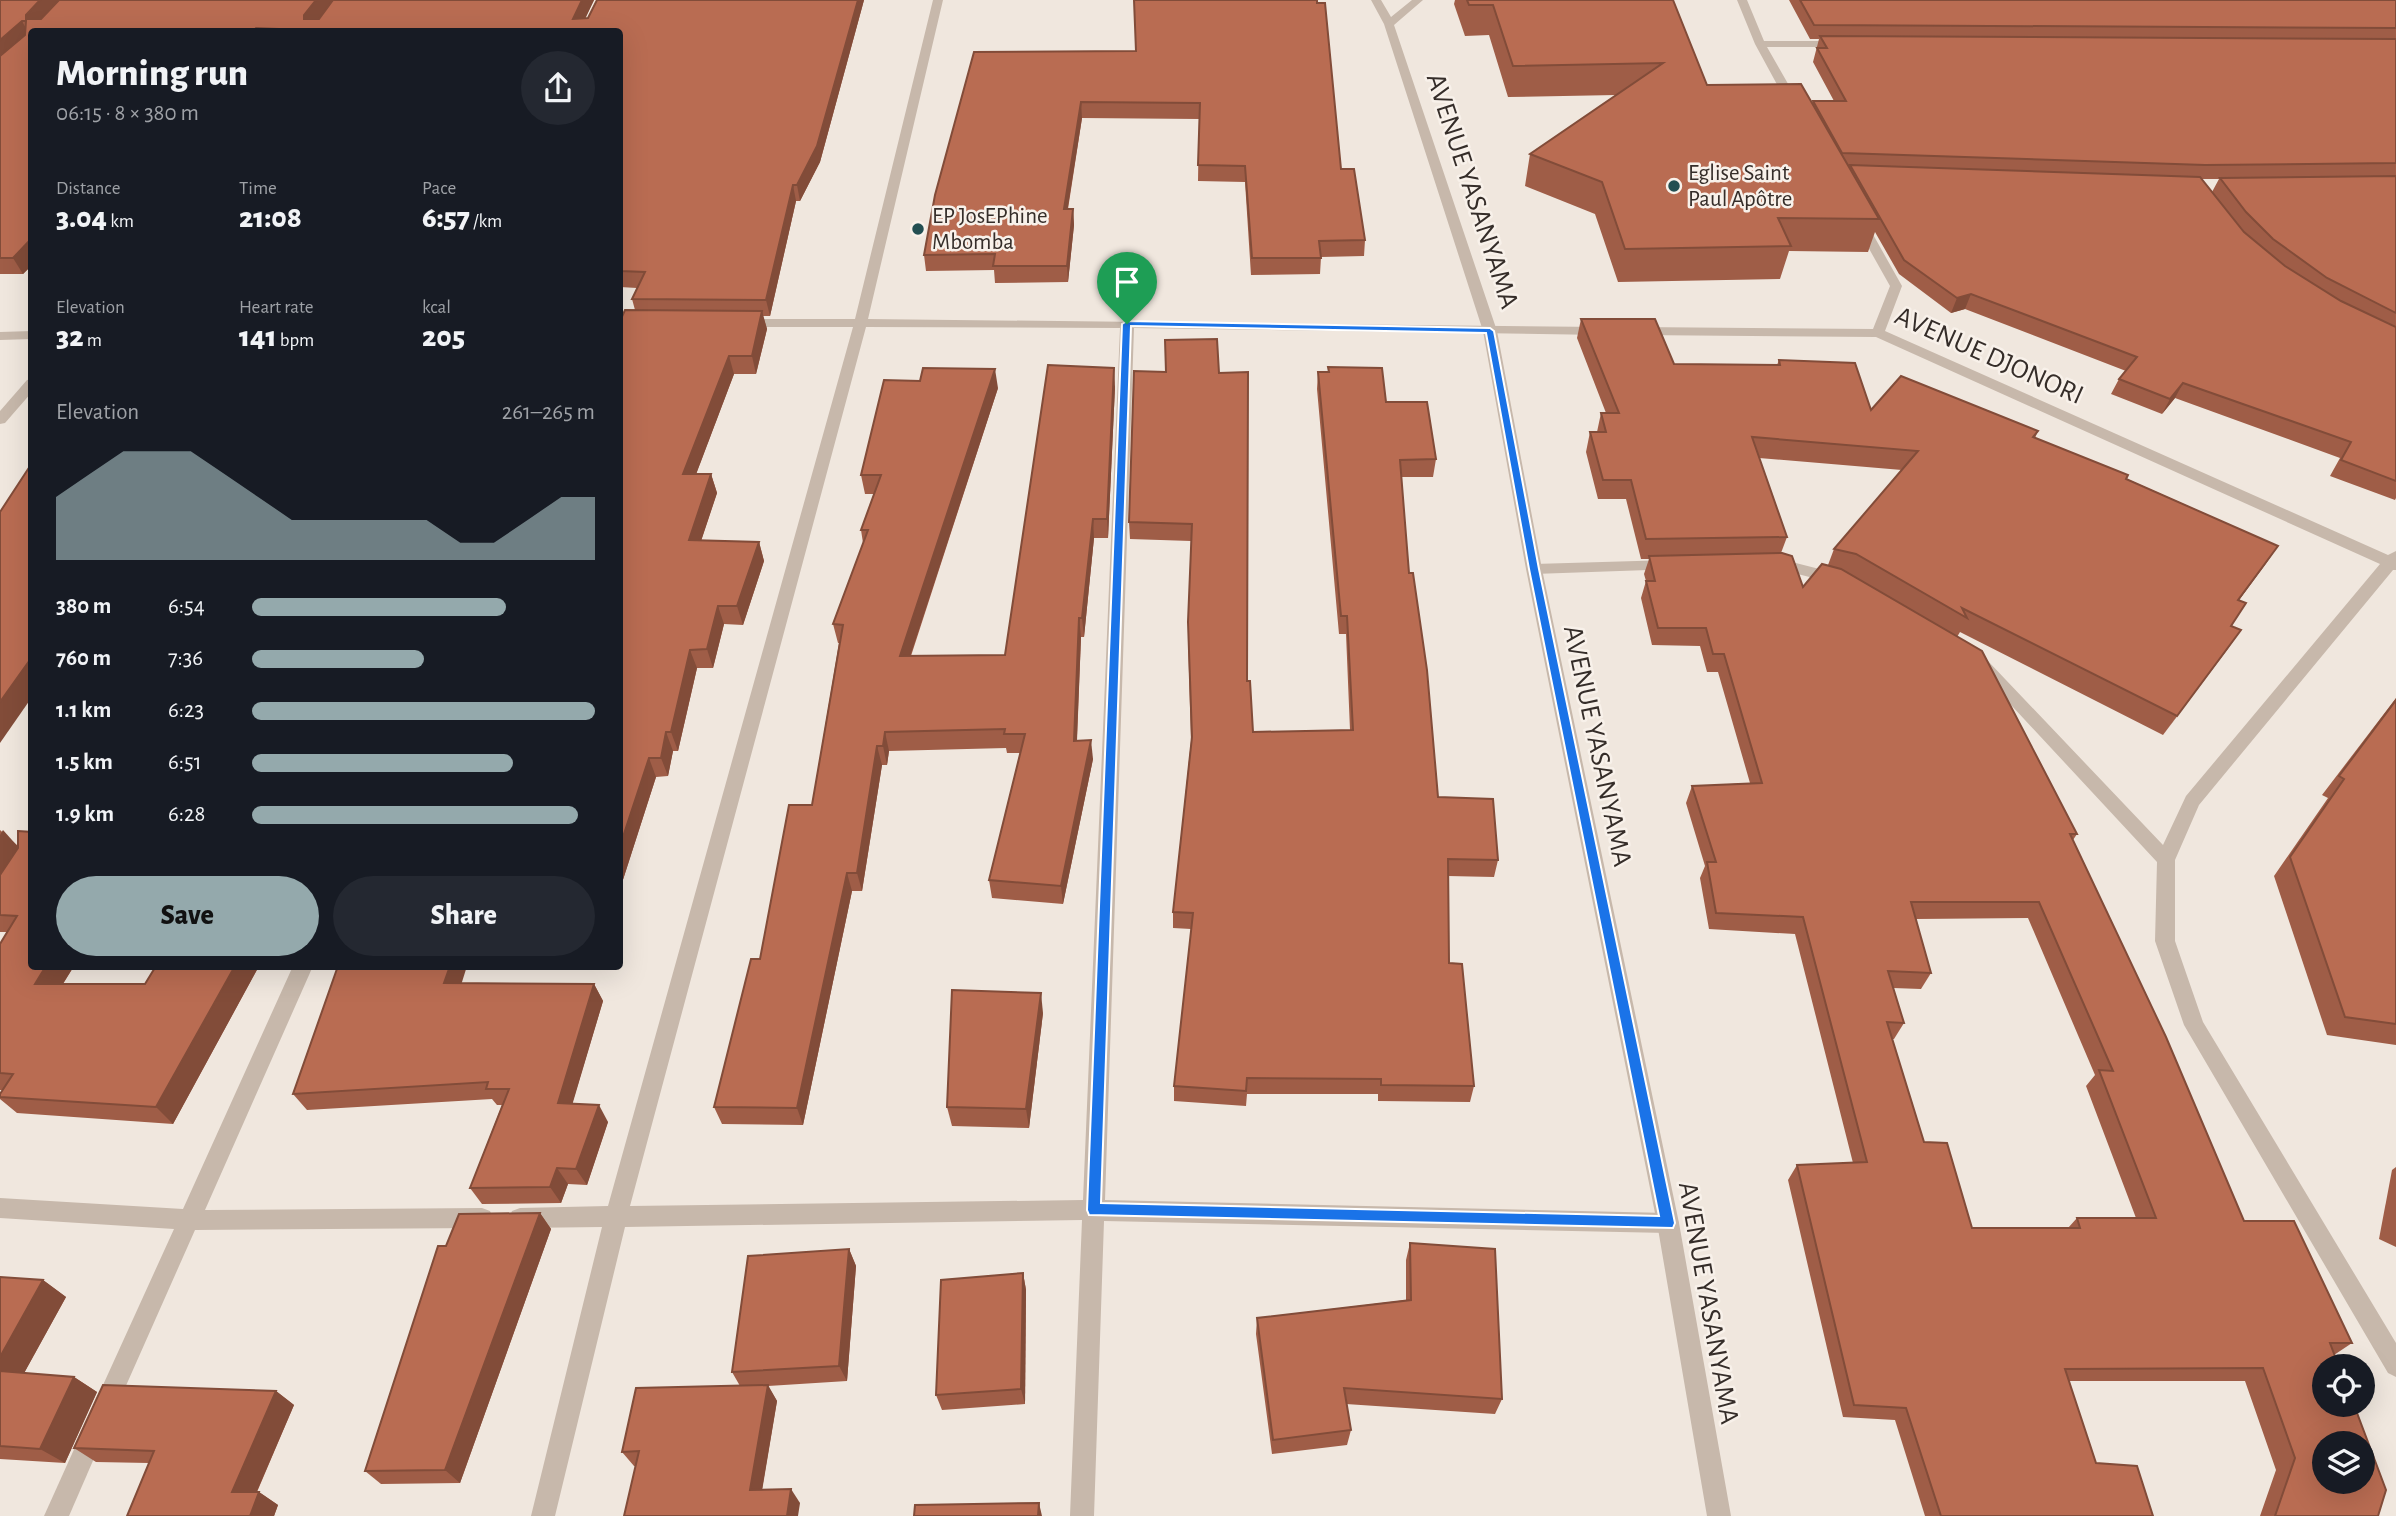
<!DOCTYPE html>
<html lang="en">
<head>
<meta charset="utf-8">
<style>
	:root { --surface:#171b24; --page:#242831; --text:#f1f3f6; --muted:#9ea1a6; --accent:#94a9ac }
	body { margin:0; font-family:"Alegreya Sans",sans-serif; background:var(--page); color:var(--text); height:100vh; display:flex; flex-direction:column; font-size:26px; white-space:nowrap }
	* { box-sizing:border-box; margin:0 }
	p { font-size:23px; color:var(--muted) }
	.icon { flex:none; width:38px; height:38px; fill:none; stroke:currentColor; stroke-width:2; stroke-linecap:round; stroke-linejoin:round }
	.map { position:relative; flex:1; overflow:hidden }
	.panel { position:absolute; left:28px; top:28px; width:595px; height:942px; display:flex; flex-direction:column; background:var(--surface); border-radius:7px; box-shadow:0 7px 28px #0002 }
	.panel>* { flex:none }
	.controls { position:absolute; left:2312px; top:1354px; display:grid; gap:14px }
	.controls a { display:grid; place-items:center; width:63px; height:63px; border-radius:50%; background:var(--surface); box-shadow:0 7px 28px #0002; font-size:35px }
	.pin { position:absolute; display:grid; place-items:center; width:60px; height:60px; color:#fff; margin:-72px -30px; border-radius:50% 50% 50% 0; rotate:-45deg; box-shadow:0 0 7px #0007 }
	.pin .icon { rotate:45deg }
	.round { display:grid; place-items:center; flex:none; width:74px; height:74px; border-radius:37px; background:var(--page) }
	.head { display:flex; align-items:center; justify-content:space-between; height:119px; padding:0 28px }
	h1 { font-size:38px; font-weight:800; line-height:52px }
	.figures { display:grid; grid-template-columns:repeat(3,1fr); gap:10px; height:119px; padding:7px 28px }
	.figures div { display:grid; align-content:center }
	.figures b { font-size:30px; font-weight:800 }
	.figures small { font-size:19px; font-weight:400 }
	.figures p { font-size:19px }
	.chart { height:196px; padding:14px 28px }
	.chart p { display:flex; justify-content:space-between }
	.chart svg { width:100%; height:126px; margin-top:7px; fill:var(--accent); opacity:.7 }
	.action { display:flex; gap:14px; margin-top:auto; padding:14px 28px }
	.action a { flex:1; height:80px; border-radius:42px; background:var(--accent); color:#111; font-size:28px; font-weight:800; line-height:80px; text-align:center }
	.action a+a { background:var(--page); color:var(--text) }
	ul { padding:0 28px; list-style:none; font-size:23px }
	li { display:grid; grid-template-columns:112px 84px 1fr; align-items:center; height:52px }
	li i { height:18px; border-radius:9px; background:var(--accent) }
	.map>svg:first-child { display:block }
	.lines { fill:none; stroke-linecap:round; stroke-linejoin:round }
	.minor { fill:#c7b8ab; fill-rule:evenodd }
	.tertiary { fill:#c7b8ab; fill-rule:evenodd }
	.wall { fill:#9f5d47; fill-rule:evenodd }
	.shaded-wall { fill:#824c39 }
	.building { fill:#b96c52; stroke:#824c39; stroke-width:2; fill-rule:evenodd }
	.route { fill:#1a73e8; stroke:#fff; stroke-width:2; fill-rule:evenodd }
	.poi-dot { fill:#234f52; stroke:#f8f1ea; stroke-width:2.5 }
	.labels { text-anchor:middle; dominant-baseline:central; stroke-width:5; stroke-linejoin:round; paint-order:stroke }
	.far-poi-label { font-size:23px; fill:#352d29; stroke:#f8f1ea; text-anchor:start }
	.street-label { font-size:28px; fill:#352d29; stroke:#f8f1ea }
</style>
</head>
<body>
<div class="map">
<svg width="2396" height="1516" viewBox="0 0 2396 1516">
	<rect width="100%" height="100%" fill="#f0e7de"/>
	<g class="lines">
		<!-- minor -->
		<g class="minor">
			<path d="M933,0H943L868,319L1602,327L1609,331L1602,335L1134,328L1105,1200L1668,1213L1676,1216L1679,1223L1676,1230L1668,1233L1104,1221L1094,1516H1070L1082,1220L625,1227L555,1516H531L602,1227L520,1228L512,1225L509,1218L512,1211L520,1208L608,1206L853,327H741L734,323L741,319H855ZM866,327L1120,328L1083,1200L630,1206Z"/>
			<path d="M1737,0H1747L1764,41H1840L1845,44L1840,47H1767L1799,103L1797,105L1787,103L1755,44Z"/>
			<path d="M1860,218L1866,222L1902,286L1885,331L2388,555L2396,551V570H2393L2199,805L2175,860V941L2203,1022L2396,1343V1377L2388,1373L2184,1025L2155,941L2157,862L1973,664L1975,660H1987L2163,845L2186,796L2380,564L1876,337L1637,335L1630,331L1637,327L1873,329L1890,286L1854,222Z"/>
			<path d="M32,331V339L0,340V332Z"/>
			<path d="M32,379V392L5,423L0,424V411L27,380Z"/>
			<path d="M1776,558L1843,575L1845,579L1837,584L1770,567L1768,563Z"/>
			<path d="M1671,560L1677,561L1679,565L1677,569L1534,574L1526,569L1534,564Z"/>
			<path d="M293,966H313L205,1210L482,1208L490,1211L493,1218L490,1225L482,1228L195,1230L113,1415L105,1419L97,1415L93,1407L174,1229L0,1218V1198L183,1209Z"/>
			<path d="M93,1421L101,1425L105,1433L69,1516H44L85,1425Z"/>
		</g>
		<!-- tertiary -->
		<path class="tertiary" d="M1371,0H1381L1391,17L1412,0H1423L1394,25L1497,331L1542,569L1679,1223L1731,1516H1707L1657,1223L1526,569L1483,331L1384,24Z"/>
	</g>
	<!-- wall -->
	<g class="wall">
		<path d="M0,0H594L585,18H588L597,0H864L820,162L800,201H796L770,316H763L767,329L756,374H734L696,474H711L717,493L701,541L759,542L764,561L743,625L724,624L713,668H697L678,751H673L668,776L656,777L620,889V321L625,310H635L632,299L637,288L620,287V32H32V265L23,274H0Z"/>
		<path d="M1455,0H1673L1707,85L1812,103L1813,101H1834L1813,62L1819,39H1810L1789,0H2396V498L2395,500L2330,476L2340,458L2175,398L2162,414L2111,394L2119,379L2126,371L1965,309L1951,313L1899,274L1875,232L1868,252L1789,251L1780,279L1618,282L1595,214L1525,186L1530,154L1616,95L1508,97L1489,35L1465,36L1454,4ZM2202,179H2219L2212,192Z"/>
		<path d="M1136,51L1341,169L1365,240L1364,256L1321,257L1320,274L1251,275L1245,182L1198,181L1199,119L1082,118L1068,209H1073L1074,225L1068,282L995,283L994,270L926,271L924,255L935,195Z"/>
		<path d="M1581,319L1674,364L1777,365L1779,360L1871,410L2038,431L2035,438L2278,546L2239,600L2231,626L2241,630L2163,735L1960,632L1957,637L2077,834L2073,840L2244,1221L2352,1343L2334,1355L2378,1516H2260L2276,1470L2245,1381H2069L2096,1463L2153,1516H1925L1895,1420L1843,1417L1788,1180L1797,1165L1853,1163L1795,934L1709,929L1700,878L1705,866L1686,803L1692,786L1750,783L1718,672H1707L1700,646L1652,645L1641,598L1646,581L1644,574L1649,559H1641L1626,499H1598L1586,452L1590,432H1597L1601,413H1606L1577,338ZM1759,458L1902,470L1834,549L1828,565L1803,587L1781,553L1787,537ZM2028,918L2095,1075L2086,1086L2136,1218H2077L2068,1228H1972L1924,1142L1892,1039H1894L1904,1023L1893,988L1921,989L1931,973L1916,919Z"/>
		<path d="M1328,367L1386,402L1436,459L1433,477H1401L1409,573L1438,797L1498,860L1494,877L1448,876L1449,963L1474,1086L1470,1102L1378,1101V1094H1247L1246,1106L1174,1101V1086L1191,929L1173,928V912L1191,741L1188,640L1191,541L1130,539L1129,522L1166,372L1247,681L1253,732L1350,730L1346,634H1339L1317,389L1318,372H1328Z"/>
		<path d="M1115,387L1108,538H1094L1084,637H1081L1077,741L1093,759L1063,904L992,898L989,880L1020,753H1007L1006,748L889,751L887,765H882L862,891H852L803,1125L722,1124L714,1107L760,959L812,805L839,643H838L833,624L863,543L861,530L874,494H865L861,475L998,388L911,656L1005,655Z"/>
		<path d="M2396,698V1045L2327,1035L2274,876L2328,798L2322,795Z"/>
		<path d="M0,830L18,846L32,966H74L63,984H145L156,966H259L173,1124L17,1113L0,1099V1094L3,1090H0V944L7,932H0Z"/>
		<path d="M461,984H594L603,1001L572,1104L608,1122L587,1185L568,1184L561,1203L482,1204L470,1188L502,1105H497L492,1099L307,1110L293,1094Z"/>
		<path d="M1043,1013L1029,1128L952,1126L947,1107Z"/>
		<path d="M2396,1167V1247L2379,1239L2392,1170Z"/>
		<path d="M540,1213L551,1229L460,1483L381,1484L365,1471L446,1246Z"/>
		<path d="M1410,1243L1502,1399L1495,1414L1346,1404L1351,1430L1347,1445L1272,1454L1256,1334L1257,1318L1406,1300V1260Z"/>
		<path d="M849,1249L856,1266L847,1381L768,1386L777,1401L762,1489L800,1503L634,1466L622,1452L740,1386L732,1372Z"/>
		<path d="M1023,1273L1026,1290L1025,1404L942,1410L936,1395Z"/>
		<path d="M0,1277L43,1280L66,1297L24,1373L74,1377L97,1392L65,1463L0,1459Z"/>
		<path d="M276,1391L294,1405L257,1492H259L278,1505L274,1516H127L149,1463L96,1462L74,1448Z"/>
	</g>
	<!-- shaded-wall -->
	<g class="shaded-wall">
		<path d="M40,0H62L34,30L26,19V15Z"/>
		<path d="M316,0H334L310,30L304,19V15Z"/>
		<path d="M582,0H594L579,32L573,19Z"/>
		<path d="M858,0H864L820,162L800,201L797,185Z"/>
		<path d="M22,21L30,36L0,63V40Z"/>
		<path d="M1081,102L1082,118L1065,225L1064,209Z"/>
		<path d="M793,185L796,201L770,316L766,300Z"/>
		<path d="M1073,209L1074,225L1068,282L1067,266Z"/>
		<path d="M32,238V265L23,274L13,258Z"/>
		<path d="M1971,294L1965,309L1951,313L1957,298Z"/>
		<path d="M762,311L767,329L756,374L752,356Z"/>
		<path d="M729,356L734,374L689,493L683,474Z"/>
		<path d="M1114,368L1115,387L1108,538L1107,519Z"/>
		<path d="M995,369L998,388L904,675L900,656Z"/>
		<path d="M2183,383L2175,398L2162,414L2170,399Z"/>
		<path d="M711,474L717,493L695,559L689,540Z"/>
		<path d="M1093,519L1094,538L1084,637L1082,618Z"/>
		<path d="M759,542L764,561L743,625L737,606Z"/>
		<path d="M2278,546L2265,565L2225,619L2238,600Z"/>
		<path d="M718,606L724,624L713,668L707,649Z"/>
		<path d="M1079,618L1081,637L1076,760L1074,741Z"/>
		<path d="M2241,630L2227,650L2163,735L2177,716Z"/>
		<path d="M690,650L697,668L678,751L671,732Z"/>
		<path d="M32,657V697L0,743V702Z"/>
		<path d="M666,732L673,751L668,776L661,758Z"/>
		<path d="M885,732L889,751L887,765L883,746Z"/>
		<path d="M1091,740L1093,759L1063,904L1061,886Z"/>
		<path d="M877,746L882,765L862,891L857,873Z"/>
		<path d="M649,758L656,777L620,889V846Z"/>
		<path d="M3,830L20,849L0,878V835Z"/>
		<path d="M847,873L852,891L803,1125L797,1108Z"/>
		<path d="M46,966H74L52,1001L35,984Z"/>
		<path d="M235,966H259L173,1124L156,1107Z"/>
		<path d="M450,966H467L456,1001L444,983Z"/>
		<path d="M594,984L603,1001L568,1119L558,1103Z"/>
		<path d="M1041,993L1043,1013L1029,1128L1026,1109Z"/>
		<path d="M599,1105L608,1122L587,1185L576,1169Z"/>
		<path d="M557,1168L568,1184L561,1203L550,1187Z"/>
		<path d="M540,1213L551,1229L460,1483L445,1470Z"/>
		<path d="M849,1249L856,1266L847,1381L839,1366Z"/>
		<path d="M1023,1273L1026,1290L1025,1404L1021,1389Z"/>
		<path d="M43,1280L66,1297L17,1386L0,1375V1357Z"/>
		<path d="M74,1377L97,1392L65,1463L40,1449Z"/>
		<path d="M768,1385L777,1401L760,1503L750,1490Z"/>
		<path d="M276,1391L294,1405L251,1505L232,1492Z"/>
		<path d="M791,1489L800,1503L798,1516H787Z"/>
		<path d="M259,1492L278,1505L274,1516H250Z"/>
		<path d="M1039,1503L1042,1516H1038Z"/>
	</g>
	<!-- building -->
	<g class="building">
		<path d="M0,0H40L26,15V19H41L59,0H316L304,15V19H319L333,0H582L573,19L588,18L597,0H858L817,146L797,185H793L766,300L632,299L645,272L620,271V32H349L256,28L253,32H32V238L13,258H0V56L25,35L26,21H22L0,40Z"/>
		<path d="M1134,0H1317V3H1325L1341,169H1354L1365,240L1319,241L1321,258H1252L1245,166L1198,165L1200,103L1081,102L1064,209H1073L1067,266H993L995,254L924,255L935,195L974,52L1136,51Z"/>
		<path d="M1467,0H1673L1707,85L1801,84L1879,219L1778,218L1791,246L1625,249L1602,182L1530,154L1663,63L1513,66L1493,5H1469Z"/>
		<path d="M1800,0H2396V28L1814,25Z"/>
		<path d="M1820,36L2396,39V163L2205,165L1842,153L1813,101H1846L1817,48H1827Z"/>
		<path d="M1850,165L2200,177L2244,232L2285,266L2341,301L2396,327V481L2341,460L2351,442L2183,383L2170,399L2119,379L2137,357L1971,294L1957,298L1904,260Z"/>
		<path d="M2396,176V313L2327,278L2273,239L2246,212L2220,178Z"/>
		<path d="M625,310L762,311L752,356H729L683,474H711L689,540L759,542L737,606H718L707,649L690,650L671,732H666L661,758H649L620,846V321Z"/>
		<path d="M1581,319H1655L1674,364L1780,365L1779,360L1855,363L1871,410L1901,376L2038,431L2033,437L2128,475L2126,479L2278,546L2238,600L2246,603L2231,626L2241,630L2177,716L1962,608L1967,618L1856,554L1834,549L1918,451L1752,437L1787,537L1646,539L1631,480H1603L1590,432H1606L1601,413H1619Z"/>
		<path d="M1217,339L1219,373L1248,372L1247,681H1250L1253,732L1353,730L1347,616H1341L1318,372H1329L1328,367L1382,368L1386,402H1427L1436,459L1400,460L1409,573H1413L1427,670L1438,797L1493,799L1498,860L1448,859L1449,963L1462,964L1474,1086L1381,1085V1079L1247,1078L1246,1091L1174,1086L1193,913L1173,912L1192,737L1188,622L1192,524L1129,522L1134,371L1166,372L1165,340Z"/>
		<path d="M1048,365L1114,368L1107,519H1093L1082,618H1079L1074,741L1091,740L1061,886L989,880L1025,734H1004L1005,729L885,732L883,746H877L857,873H847L797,1108L714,1107L751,959H760L789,805H812L843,625L833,624L868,530H861L881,475H861L884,380L920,381L923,368L995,369L900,656L1005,655Z"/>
		<path d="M32,463V657L0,702V512Z"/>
		<path d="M1782,553L1792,556L1803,587L1822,564L1841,569L1982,651L2077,834H2070L2166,1037L2244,1221H2294L2352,1343H2330L2339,1367H2324V1405H2354L2386,1490L2378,1516H2275L2295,1458L2263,1368L2065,1369L2096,1463L2137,1466L2153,1516H1941L1906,1408L1854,1405L1797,1165L1867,1162L1803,917L1716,913L1707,862H1716L1692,786L1762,783L1724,654H1713L1706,628H1658L1646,581H1655L1649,556ZM1911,902H2039L2113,1071L2099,1070L2156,1218H2077L2080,1228H1972L1947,1143L1924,1142L1887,1022L1904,1023L1888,971L1931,973ZM2324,1444H2362V1482H2324Z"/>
		<path d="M2396,700V1024L2345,1017L2290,857L2344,779L2339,776Z"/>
		<path d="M18,831L32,832V966H46L35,984H145L156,966H235L156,1107L0,1097V1094L13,1074L0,1073V944L17,916L0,915V875L18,848Z"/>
		<path d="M338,966H450L444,983L594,984L558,1103L599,1105L576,1169L557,1168L550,1187L470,1188L509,1089H486L488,1082L293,1094Z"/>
		<path d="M952,990L1041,993L1026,1109L947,1107Z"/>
		<path d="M540,1213L445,1470L365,1471L438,1246H446L459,1214Z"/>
		<path d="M1410,1243L1495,1249L1502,1399L1344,1388L1351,1430L1273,1440L1257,1318L1411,1300Z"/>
		<path d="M849,1249L839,1366L732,1372L748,1256Z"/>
		<path d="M1023,1273L1021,1389L936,1395L941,1280Z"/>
		<path d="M0,1277L43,1280L0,1357Z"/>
		<path d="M0,1371L74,1377L40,1449L0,1446Z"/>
		<path d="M103,1385L276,1391L232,1492H259L250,1516H127L154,1451L74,1448Z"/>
		<path d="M768,1385L750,1490L791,1489L787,1516H624L639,1451L622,1452L636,1388Z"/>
		<path d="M1039,1503L1038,1516H914L915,1505Z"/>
	</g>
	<!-- route -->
	<path class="route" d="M1127,321L1490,328L1494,331L1539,569L1675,1223L1673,1228L1089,1215L1087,1210L1122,324ZM1131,326L1486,333L1529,569L1659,1216L1101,1203Z"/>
	<!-- markers -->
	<g class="poi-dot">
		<circle cx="1674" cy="186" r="7"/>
		<circle cx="918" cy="229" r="7"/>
	</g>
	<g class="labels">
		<!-- far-poi labels -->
		<g class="far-poi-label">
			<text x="1688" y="173">Eglise Saint<tspan x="1688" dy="26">Paul Apôtre</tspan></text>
			<text x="932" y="216">EP JosEPhine<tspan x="932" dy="26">Mbomba</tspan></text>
		</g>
		<!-- street labels -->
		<g class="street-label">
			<text transform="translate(1472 191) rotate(72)">AVENUE YASANYAMA</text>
			<text transform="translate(1989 356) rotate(24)">AVENUE DJONORI</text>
			<text transform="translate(1597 746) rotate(78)">AVENUE YASANYAMA</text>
			<text transform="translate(1708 1303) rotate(80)">AVENUE YASANYAMA</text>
		</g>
	</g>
</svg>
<div class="controls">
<a><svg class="icon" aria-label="locate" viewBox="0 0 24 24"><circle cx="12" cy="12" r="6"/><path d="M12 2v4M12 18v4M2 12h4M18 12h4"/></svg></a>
<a><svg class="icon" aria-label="layers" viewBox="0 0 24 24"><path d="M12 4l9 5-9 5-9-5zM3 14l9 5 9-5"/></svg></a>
</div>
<div class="pin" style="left:1127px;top:324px;background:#1e9e55"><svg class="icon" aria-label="arrive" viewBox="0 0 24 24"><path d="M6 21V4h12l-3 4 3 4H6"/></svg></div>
<section class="panel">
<div class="head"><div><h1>Morning run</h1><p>06:15 · 8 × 380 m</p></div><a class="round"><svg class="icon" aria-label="share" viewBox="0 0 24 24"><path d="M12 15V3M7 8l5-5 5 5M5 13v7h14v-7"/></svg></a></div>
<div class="figures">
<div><p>Distance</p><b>3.04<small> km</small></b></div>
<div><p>Time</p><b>21:08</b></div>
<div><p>Pace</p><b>6:57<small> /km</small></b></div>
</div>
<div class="figures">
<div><p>Elevation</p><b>32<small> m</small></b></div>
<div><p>Heart rate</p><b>141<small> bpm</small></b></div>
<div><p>kcal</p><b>205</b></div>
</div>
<div class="chart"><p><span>Elevation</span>261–265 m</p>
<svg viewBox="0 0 160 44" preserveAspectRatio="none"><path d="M0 44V22L10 14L20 6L30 6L40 6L50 14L60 22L70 30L80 30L90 30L100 30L110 30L120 38L130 38L140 30L150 22L160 22V44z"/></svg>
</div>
<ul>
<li><b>380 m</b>6:54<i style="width:74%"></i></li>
<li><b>760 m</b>7:36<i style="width:50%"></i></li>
<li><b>1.1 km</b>6:23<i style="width:100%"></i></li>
<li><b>1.5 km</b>6:51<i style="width:76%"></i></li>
<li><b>1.9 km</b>6:28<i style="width:95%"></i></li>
</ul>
<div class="action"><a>Save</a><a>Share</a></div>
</section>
</div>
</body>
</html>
